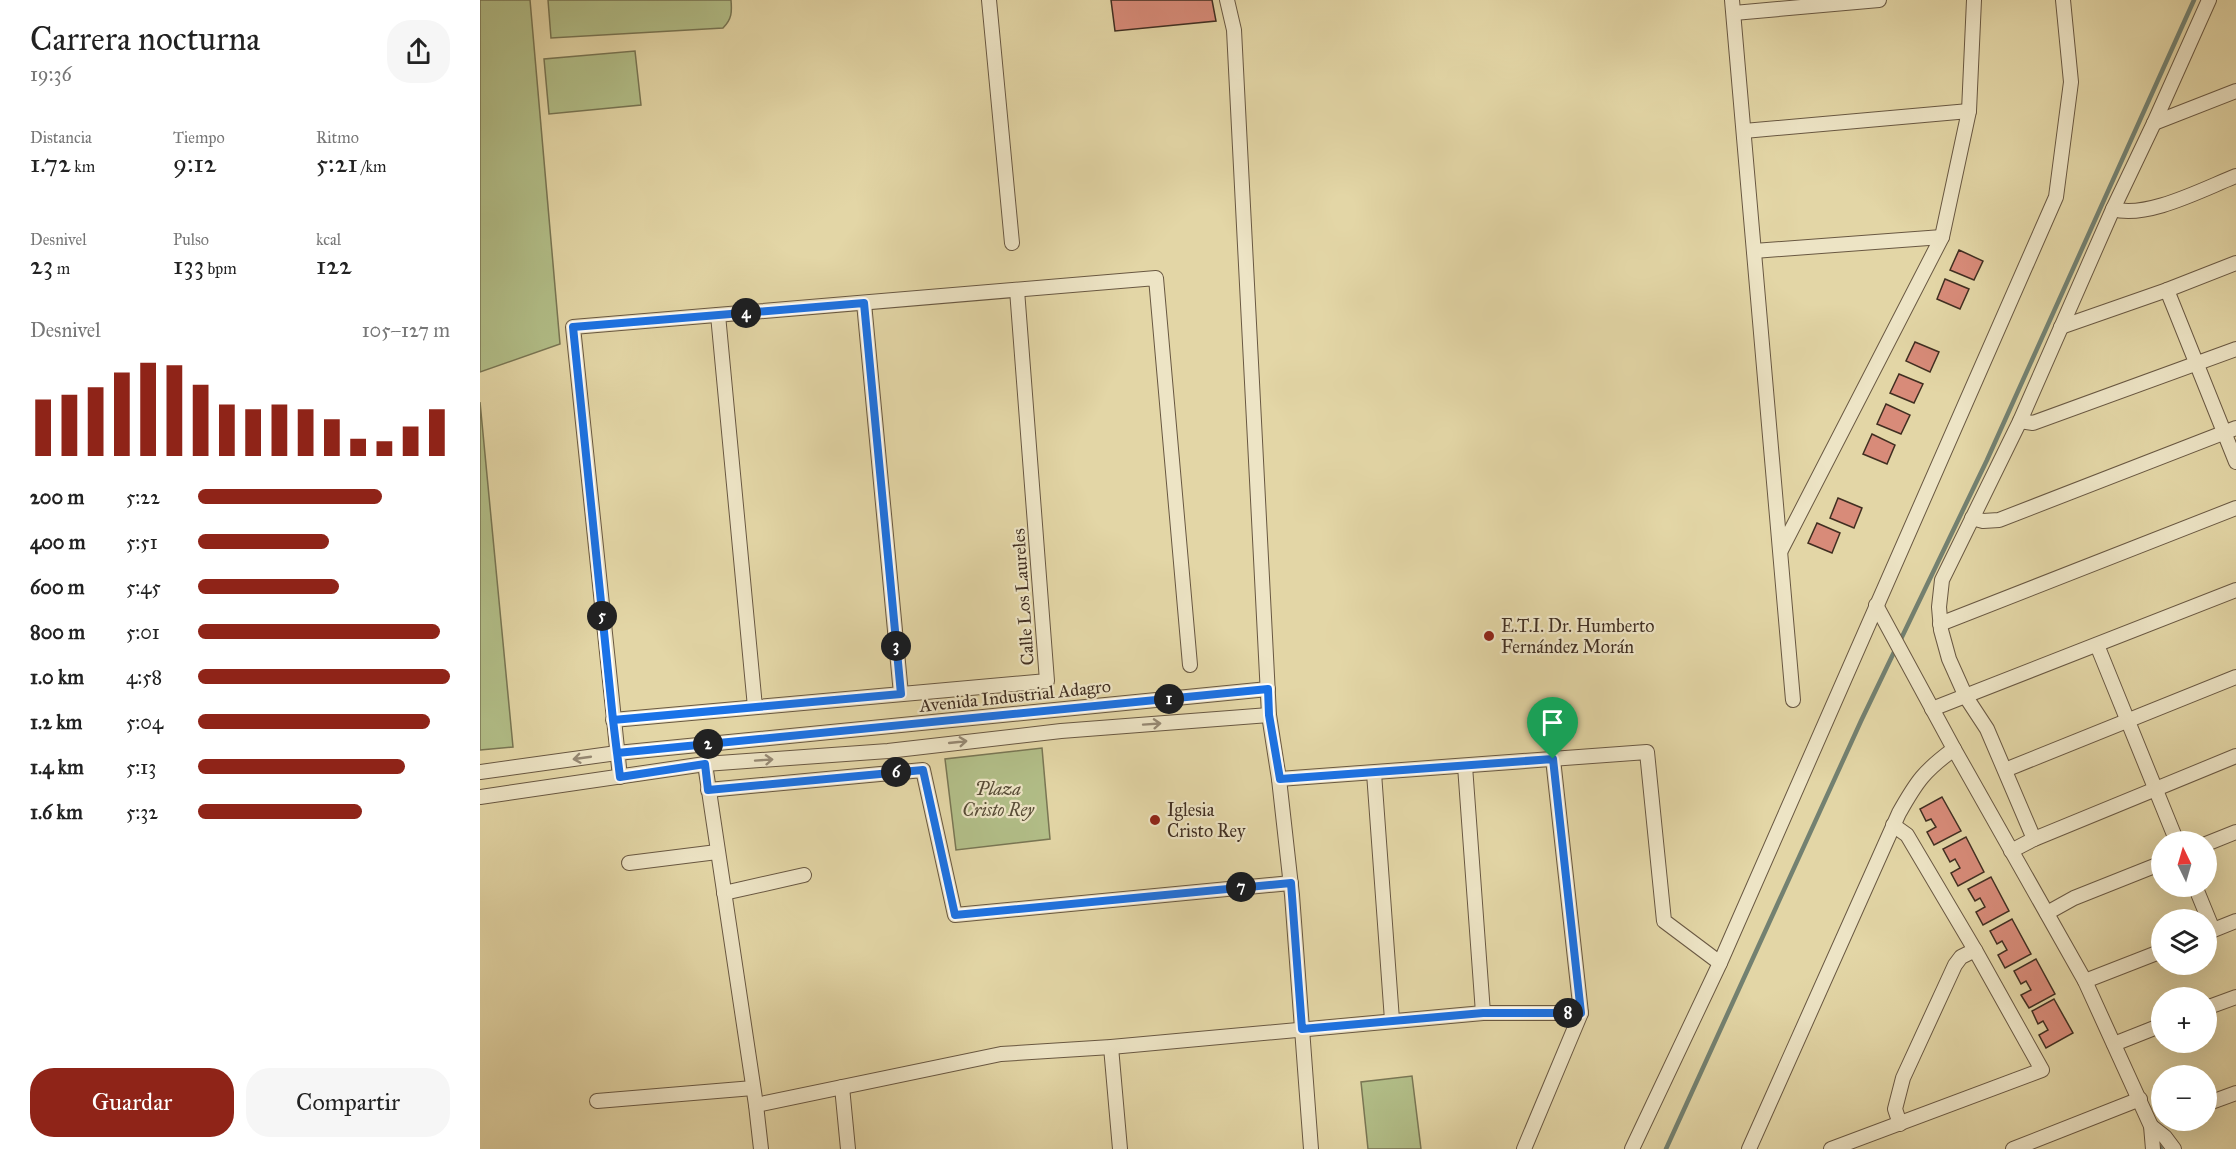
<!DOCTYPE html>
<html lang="es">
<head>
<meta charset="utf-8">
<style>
	:root { --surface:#fff; --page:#f6f6f6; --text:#222; --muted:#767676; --accent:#8f2418 }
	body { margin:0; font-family:"IM FELL Great Primer",serif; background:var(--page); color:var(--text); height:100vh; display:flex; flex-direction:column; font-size:22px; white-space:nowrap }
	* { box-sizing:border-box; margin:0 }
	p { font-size:20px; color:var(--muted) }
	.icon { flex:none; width:33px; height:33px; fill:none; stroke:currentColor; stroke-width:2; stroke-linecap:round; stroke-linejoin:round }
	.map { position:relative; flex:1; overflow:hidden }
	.panel { display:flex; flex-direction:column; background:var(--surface); width:480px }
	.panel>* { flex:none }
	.needle { width:39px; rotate:355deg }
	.controls { position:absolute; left:1671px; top:831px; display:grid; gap:12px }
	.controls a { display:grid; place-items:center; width:66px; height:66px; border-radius:50%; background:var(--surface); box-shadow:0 6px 24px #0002; font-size:30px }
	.pin { position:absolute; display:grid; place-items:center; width:51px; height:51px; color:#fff; margin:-62px -26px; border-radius:50% 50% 50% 0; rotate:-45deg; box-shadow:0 0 6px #0007 }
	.pin .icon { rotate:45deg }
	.km { position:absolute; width:30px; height:30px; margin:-15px; border-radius:50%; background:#222; color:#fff; font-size:16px; line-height:30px; text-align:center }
	.round { display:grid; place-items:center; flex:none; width:63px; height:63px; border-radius:24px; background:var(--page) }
	.headline { display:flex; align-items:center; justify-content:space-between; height:102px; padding:0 30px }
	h1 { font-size:33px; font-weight:600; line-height:45px }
	.figures { display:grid; grid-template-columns:repeat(3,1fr); gap:9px; height:102px; padding:6px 30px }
	.figures div { display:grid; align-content:center }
	.figures b { font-size:26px; font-weight:600 }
	.figures small { font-size:16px; font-weight:400 }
	.figures p { font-size:16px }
	.chart { height:168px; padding:12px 30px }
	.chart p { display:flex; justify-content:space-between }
	.chart svg { width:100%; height:108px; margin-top:6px; stroke:var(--accent); stroke-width:6 }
	.cta { display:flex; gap:12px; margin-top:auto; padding:12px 30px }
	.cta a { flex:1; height:69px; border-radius:24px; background:var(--accent); color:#fff; font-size:24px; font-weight:600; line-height:69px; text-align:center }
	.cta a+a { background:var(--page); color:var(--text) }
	ul { padding:0 30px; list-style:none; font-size:20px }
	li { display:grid; grid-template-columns:96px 72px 1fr; align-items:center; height:45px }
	li i { height:15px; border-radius:8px; background:var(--accent) }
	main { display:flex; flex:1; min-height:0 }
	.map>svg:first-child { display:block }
	.green { fill:#b2be88; stroke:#797654; stroke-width:1.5 }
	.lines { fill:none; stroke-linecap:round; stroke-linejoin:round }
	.stream { stroke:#738171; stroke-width:4.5 }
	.building { fill:#d88b79; stroke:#402e21; stroke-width:1.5 }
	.street-casing { stroke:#695842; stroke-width:16 }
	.street { stroke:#ede4c5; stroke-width:14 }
	.oneway { stroke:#968973 }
	.route-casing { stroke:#fff; stroke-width:12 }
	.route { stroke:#1a73e8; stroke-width:8 }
	.poi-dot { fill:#8f2418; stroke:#ede4c5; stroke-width:2 }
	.labels { text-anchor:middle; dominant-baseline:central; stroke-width:4.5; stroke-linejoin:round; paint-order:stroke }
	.street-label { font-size:18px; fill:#402e21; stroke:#ede4c5 }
	.poi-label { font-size:18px; fill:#402e21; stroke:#ede4c5; text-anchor:start }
	.park-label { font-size:18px; font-style:italic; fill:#574b36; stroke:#ede4c5 }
</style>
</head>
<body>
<main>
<section class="panel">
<div class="headline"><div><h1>Carrera nocturna</h1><p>19:36</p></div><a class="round"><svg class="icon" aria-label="share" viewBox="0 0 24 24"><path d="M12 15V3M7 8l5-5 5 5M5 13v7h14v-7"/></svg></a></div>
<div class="figures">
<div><p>Distancia</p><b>1.72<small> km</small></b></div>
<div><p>Tiempo</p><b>9:12</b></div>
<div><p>Ritmo</p><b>5:21<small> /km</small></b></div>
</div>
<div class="figures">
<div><p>Desnivel</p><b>23<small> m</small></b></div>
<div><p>Pulso</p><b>133<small> bpm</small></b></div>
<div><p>kcal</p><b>122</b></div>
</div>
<div class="chart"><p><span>Desnivel</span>105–127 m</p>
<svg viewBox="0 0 160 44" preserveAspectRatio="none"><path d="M5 44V21M15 44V19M25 44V16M35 44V10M45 44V6M55 44V7M65 44V15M75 44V23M85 44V25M95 44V23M105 44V25M115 44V29M125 44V37M135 44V38M145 44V32M155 44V25"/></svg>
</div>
<ul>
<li><b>200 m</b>5:22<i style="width:73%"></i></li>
<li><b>400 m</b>5:51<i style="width:52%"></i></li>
<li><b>600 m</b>5:45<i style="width:56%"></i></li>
<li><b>800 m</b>5:01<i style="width:96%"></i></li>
<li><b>1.0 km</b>4:58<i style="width:100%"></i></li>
<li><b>1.2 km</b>5:04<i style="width:92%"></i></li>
<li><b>1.4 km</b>5:13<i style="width:82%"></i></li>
<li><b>1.6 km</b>5:32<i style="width:65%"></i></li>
</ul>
<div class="cta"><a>Guardar</a><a>Compartir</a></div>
</section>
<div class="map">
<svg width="1756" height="1149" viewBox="0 0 1756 1149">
	<rect width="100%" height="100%" fill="#e3d6a6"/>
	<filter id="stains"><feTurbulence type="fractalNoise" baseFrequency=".00333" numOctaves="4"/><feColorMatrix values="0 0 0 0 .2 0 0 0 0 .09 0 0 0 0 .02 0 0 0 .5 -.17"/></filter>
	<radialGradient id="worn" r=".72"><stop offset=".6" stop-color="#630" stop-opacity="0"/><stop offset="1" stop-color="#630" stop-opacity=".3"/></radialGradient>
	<!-- green -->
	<g class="green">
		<path d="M0,0H50L80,344L0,372Z"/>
		<path d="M68,0H251C252,12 252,19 243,28L71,38Z"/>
		<path d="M155,51L161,105L69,114L64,59Z"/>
		<path d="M0,402L33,747L0,750Z"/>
		<path d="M562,748L570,839L476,850L465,759Z"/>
		<path d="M932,1076L941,1149H888L881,1082Z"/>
	</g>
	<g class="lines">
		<!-- stream -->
		<g class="stream">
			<path d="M1420,641L1507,460L1714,0"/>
			<path d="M1680,1147L1681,1149"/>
			<path d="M1186,1149L1381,721L1416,648"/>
		</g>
	</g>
	<!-- building -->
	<g class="building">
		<path d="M631,0H732L736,21L635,31Z"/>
		<path d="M1479,250L1503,261L1494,280L1470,270Z"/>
		<path d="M1465,279L1489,289L1480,309L1457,299Z"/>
		<path d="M1435,342L1459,352L1450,372L1426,361Z"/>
		<path d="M1419,374L1443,384L1434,403L1410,393Z"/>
		<path d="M1406,404L1430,415L1421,434L1397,424Z"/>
		<path d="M1392,434L1415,445L1407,464L1383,454Z"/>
		<path d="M1358,498L1382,508L1374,528L1350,518Z"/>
		<path d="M1337,523L1360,533L1352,553L1328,543Z"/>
		<path d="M1462,797L1481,831L1454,845L1447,832L1456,827L1451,819L1446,821L1440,809Z"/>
		<path d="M1486,837L1504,872L1478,886L1471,873L1480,868L1475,859L1470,862L1463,849Z"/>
		<path d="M1511,877L1529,911L1503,925L1496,912L1505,907L1500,898L1495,901L1488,889Z"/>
		<path d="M1532,919L1551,954L1525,968L1518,955L1527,950L1522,941L1517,944L1510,931Z"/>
		<path d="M1556,959L1575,994L1549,1008L1541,995L1551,990L1546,981L1541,984L1534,971Z"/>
		<path d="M1574,999L1593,1033L1566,1048L1559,1035L1568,1030L1563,1021L1558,1024L1552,1011Z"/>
	</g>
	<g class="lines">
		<defs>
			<g id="street">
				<path d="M509,0L532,243"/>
				<path d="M747,0L754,30L789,715L799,779L812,895L831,1149"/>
				<path d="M1252,0L1313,700"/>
				<path d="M1254,13L1399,0"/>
				<path d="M1674,123L1756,91"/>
				<path d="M1264,131L1489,111"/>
				<path d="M1633,209C1667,219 1723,189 1756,176"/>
				<path d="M1274,251L1462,237"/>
				<path d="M1687,290L1756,462"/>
				<path d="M384,303L421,694"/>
				<path d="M238,315L275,707"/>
				<path d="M1581,327L1687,290L1756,263"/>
				<path d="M1540,421L1553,423L1756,349"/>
				<path d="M1492,518L1503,521L1519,520L1756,428"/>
				<path d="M1301,550L1462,237L1489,111L1494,0"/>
				<path d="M1396,605L1474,749L1605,981L1671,1126L1673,1149"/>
				<path d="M1460,624L1756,508"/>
				<path d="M1617,645L1697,842"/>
				<path d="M1452,709L1756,590"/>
				<path d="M133,720L567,681L537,290"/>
				<path d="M1073,759L1101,1013"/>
				<path d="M225,764L276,1105L281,1149"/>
				<path d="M985,766L1003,1013"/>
				<path d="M1525,770L1756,677"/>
				<path d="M0,772L137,753L788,689"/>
				<path d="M894,773L912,1020"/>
				<path d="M140,777L93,327L676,278L710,665"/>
				<path d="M799,779L1167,752L1184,921L1240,963"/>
				<path d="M228,790L443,770L475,915L811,883"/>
				<path d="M0,797L225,764L408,751L581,731L789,715"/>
				<path d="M1554,839L1507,729L1486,697L1469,659L1461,630L1459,607L1462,580L1540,421L1633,209L1674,123L1729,0"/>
				<path d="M1726,844L1756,832"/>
				<path d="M1531,851L1554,839L1756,756"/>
				<path d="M149,863L237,852"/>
				<path d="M1715,886L1733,930"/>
				<path d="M244,893L324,875"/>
				<path d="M1567,913L1594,898L1682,863"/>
				<path d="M1726,933L1756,921"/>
				<path d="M1605,981L1682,951"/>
				<path d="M1726,1008L1756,997"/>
				<path d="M1634,1044L1682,1025"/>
				<path d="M631,1047L640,1149"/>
				<path d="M362,1087L368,1149"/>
				<path d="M117,1101L273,1088"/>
				<path d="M1726,1104L1756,1093"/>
				<path d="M276,1105L521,1054L631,1047L1003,1013H1101L1044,1149"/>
				<path d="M1420,1124L1415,1109L1423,1078L1475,965L1481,957L1495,950"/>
				<path d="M1671,1126L1685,1137L1694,1149"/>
				<path d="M1152,1149L1240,963L1576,197L1591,82L1583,0"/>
				<path d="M1269,1149L1419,813C1437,781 1444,771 1474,749"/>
				<path d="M1351,1149L1562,1070L1495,950L1427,835L1413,825"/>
				<path d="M1533,1149L1660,1099"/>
			</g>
		</defs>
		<!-- street casing -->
		<use href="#street" class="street-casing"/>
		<!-- street -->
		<use href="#street" class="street"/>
	</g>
	<!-- one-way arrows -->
	<defs><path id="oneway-shaft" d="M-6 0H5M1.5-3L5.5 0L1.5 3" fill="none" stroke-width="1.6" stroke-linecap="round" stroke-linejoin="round" transform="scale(1.5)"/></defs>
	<g class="oneway">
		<use href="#oneway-shaft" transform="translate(672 724) rotate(-4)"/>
		<use href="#oneway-shaft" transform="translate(478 742) rotate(-6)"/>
		<use href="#oneway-shaft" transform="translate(102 758) rotate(172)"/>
		<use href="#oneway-shaft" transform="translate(284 760) rotate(-4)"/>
	</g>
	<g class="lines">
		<defs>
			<path id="route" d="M1073,759L800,779L789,715L788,689L137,753L133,720L421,694L384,303L93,327L133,720L140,777L225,764L228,790L443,770L475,915L811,883L822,1029L1003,1013H1101L1073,759"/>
		</defs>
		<!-- route casing -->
		<use href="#route" class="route-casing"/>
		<!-- route -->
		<use href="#route" class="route"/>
	</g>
	<!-- markers -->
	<g class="poi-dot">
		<circle cx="1009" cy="636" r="6"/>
		<circle cx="675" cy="820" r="6"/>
	</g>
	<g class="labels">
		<!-- street labels -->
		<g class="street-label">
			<text transform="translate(543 597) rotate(-94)">Calle Los Laureles</text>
			<text transform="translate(535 696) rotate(-6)">Avenida Industrial Adagro</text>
		</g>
		<!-- poi labels -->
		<g class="poi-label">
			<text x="1021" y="626">E.T.I. Dr. Humberto<tspan x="1021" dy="21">Fernández Morán</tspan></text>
			<text x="687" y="810">Iglesia<tspan x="687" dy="21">Cristo Rey</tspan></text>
		</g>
		<!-- park labels -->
		<g class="park-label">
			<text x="518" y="789">Plaza<tspan x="518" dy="21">Cristo Rey</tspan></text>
		</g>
	</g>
	<rect width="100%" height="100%" filter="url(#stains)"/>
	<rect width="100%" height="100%" fill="url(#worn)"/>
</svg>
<div class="controls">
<a><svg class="needle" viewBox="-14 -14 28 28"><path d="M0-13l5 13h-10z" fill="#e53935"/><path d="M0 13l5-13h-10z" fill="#767676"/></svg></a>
<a><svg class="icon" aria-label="layers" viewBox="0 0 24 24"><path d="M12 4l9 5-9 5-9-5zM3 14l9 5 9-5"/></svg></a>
<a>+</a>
<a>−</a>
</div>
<div class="pin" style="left:1073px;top:759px;background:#1e9e55"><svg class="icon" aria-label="arrive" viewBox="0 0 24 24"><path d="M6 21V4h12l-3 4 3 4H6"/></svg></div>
<b class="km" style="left:689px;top:699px">1</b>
<b class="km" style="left:228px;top:744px">2</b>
<b class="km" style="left:416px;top:646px">3</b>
<b class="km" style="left:266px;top:313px">4</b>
<b class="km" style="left:122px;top:616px">5</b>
<b class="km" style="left:416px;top:772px">6</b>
<b class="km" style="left:761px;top:887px">7</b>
<b class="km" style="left:1088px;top:1013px">8</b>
</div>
</main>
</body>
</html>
